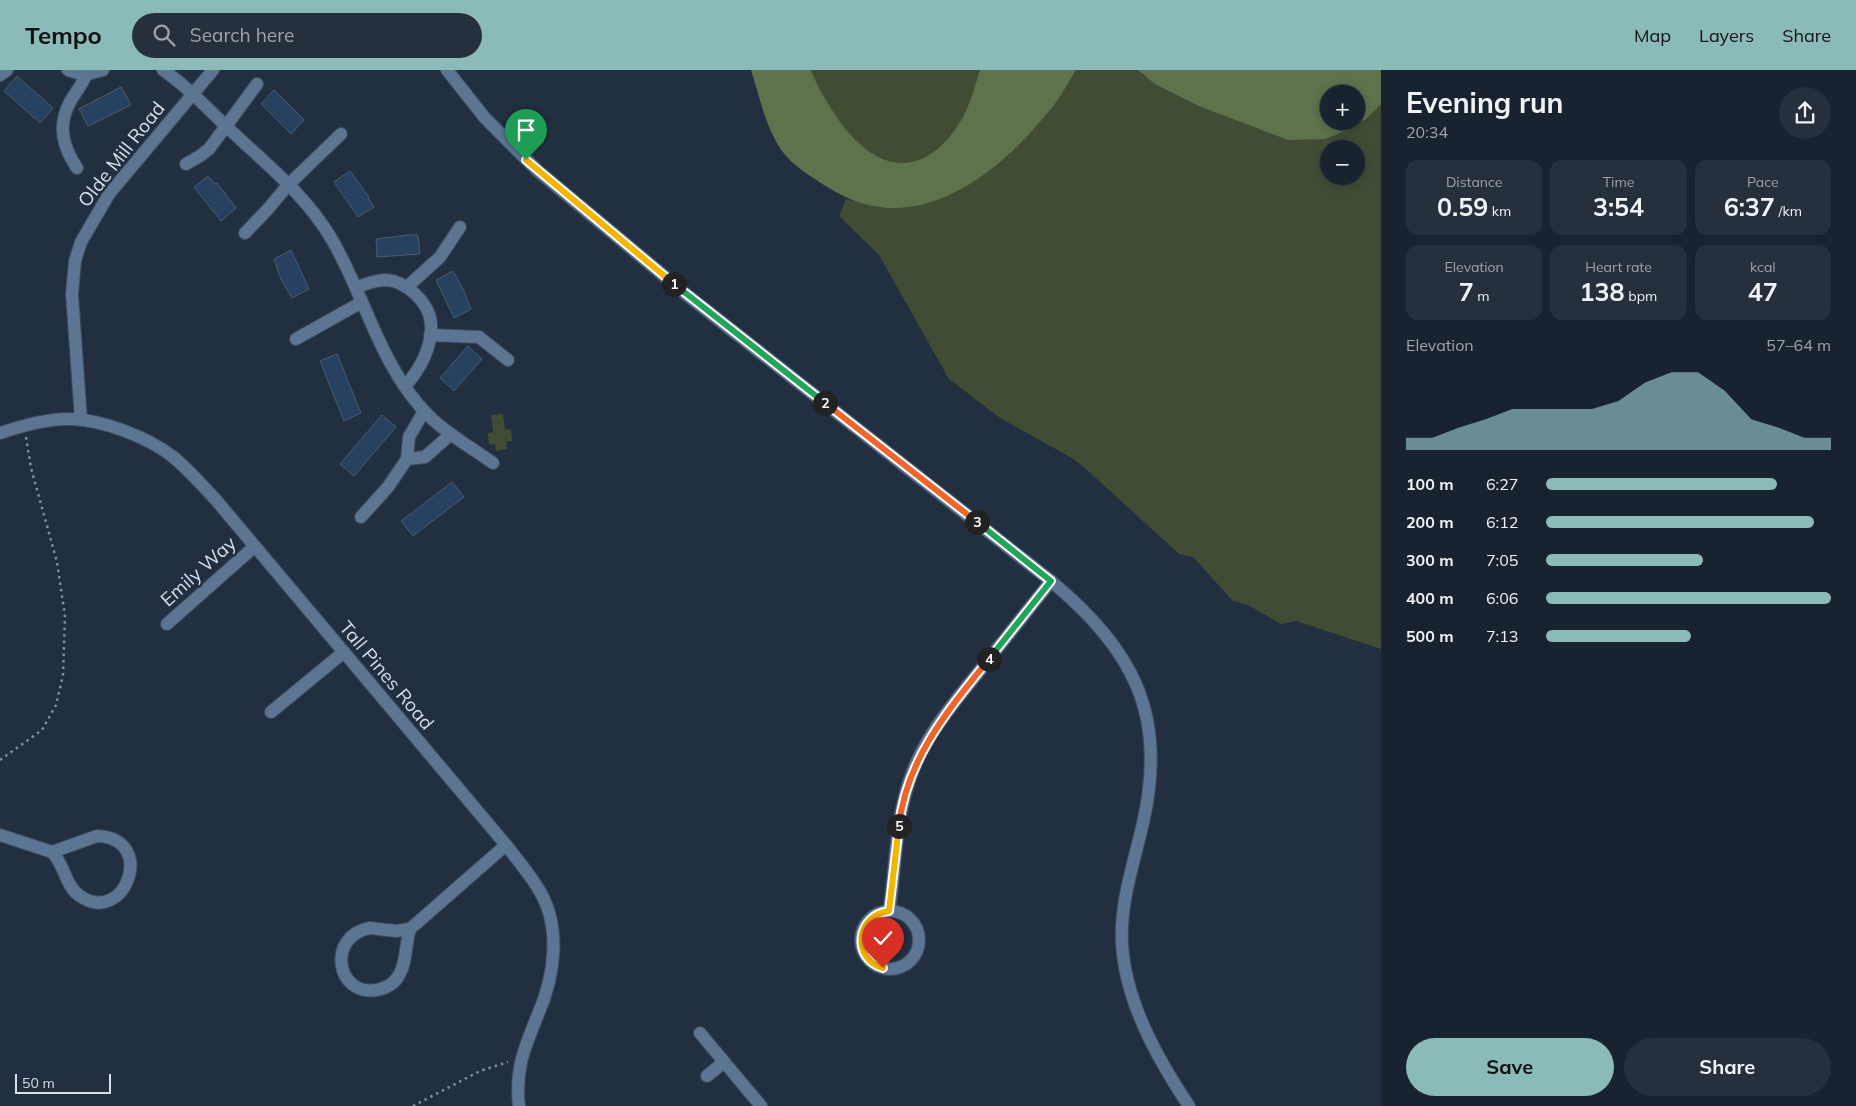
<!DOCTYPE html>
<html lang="en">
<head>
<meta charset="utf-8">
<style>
	:root { --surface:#192330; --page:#262f3c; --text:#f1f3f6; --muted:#9fa4ab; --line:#37404c; --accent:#8bbbb9 }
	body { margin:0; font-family:Mulish,sans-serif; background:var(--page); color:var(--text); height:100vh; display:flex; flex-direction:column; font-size:19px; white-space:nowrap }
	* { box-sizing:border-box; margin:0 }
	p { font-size:16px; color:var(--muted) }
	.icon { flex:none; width:28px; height:28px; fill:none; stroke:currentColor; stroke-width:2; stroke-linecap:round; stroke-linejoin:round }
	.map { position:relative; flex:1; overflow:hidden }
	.panel { display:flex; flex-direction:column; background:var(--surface); width:475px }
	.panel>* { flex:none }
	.controls { position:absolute; left:1320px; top:15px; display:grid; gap:10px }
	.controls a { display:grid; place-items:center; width:45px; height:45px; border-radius:50%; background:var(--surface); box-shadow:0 2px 12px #0003,0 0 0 1px var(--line); font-size:25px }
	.scale { position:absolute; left:15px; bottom:12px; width:96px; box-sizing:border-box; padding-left:5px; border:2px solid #d6dfea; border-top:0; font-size:14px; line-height:18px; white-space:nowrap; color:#d6dfea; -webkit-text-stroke:4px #212f40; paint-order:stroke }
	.pin { position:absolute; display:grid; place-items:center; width:42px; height:42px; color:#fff; margin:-51px -21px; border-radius:50% 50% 50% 0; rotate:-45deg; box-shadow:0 0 5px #0007 }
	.pin .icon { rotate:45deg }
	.km { position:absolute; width:25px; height:25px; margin:-12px; border-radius:50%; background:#222; color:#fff; font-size:14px; line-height:25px; text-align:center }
	.round { display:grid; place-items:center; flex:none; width:52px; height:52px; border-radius:26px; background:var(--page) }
	.summary { display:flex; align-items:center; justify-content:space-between; height:85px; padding:0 25px }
	h1 { font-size:28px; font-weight:700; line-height:38px }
	.metrics { display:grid; grid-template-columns:repeat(3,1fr); gap:8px; height:85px; padding:5px 25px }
	.metrics div { display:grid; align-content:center; border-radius:12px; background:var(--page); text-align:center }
	.metrics b { font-size:25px; font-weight:700 }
	.metrics small { font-size:14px; font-weight:400 }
	.metrics p { font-size:14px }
	.chart { height:140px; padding:10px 25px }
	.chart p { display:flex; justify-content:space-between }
	.chart svg { width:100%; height:90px; margin-top:5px; fill:var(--accent); opacity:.7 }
	.action { display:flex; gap:10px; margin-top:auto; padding:10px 25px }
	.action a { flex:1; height:58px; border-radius:30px; background:var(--accent); color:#111; font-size:20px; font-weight:700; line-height:58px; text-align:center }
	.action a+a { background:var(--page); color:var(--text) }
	ul { padding:0 25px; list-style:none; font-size:16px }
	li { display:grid; grid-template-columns:80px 60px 1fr; align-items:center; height:38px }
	li i { height:12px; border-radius:6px; background:var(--accent) }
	header { display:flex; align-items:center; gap:30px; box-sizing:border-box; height:70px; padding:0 25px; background:var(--accent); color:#111 }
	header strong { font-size:24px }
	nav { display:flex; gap:28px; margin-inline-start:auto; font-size:18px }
	.search { width:350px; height:45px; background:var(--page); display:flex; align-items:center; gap:12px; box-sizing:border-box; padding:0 18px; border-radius:28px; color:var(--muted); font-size:19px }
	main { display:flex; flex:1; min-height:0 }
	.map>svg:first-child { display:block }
	.green { fill:#404d34; fill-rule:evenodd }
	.water { fill:#5e724c; fill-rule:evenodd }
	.building { fill:#274261; stroke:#4c5c6e }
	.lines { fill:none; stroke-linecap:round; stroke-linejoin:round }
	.minor-casing { stroke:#3e4b5b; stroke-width:14 }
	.path { stroke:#84909d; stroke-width:2.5; stroke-dasharray:2.5 4; stroke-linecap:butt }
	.minor { stroke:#5b7592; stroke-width:12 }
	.split-1-casing { stroke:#fff; stroke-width:10 }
	.split-2-casing { stroke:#fff; stroke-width:10 }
	.split-3-casing { stroke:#fff; stroke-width:10 }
	.split-4-casing { stroke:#fff; stroke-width:10 }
	.split-5-casing { stroke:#fff; stroke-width:10 }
	.split-6-casing { stroke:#fff; stroke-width:10 }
	.split-1 { stroke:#f5b400; stroke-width:6 }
	.split-2 { stroke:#22a559; stroke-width:6 }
	.split-3 { stroke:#f0652b; stroke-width:6 }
	.split-4 { stroke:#22a559; stroke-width:6 }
	.split-5 { stroke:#f0652b; stroke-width:6 }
	.split-6 { stroke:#f5b400; stroke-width:6 }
	.labels { text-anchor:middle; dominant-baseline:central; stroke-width:5; stroke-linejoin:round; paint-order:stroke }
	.street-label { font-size:19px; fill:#d6dfea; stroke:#212f40 }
</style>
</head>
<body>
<header>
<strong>Tempo</strong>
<div class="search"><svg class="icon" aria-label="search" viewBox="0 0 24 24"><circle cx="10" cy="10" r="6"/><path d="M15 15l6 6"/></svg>Search here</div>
<nav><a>Map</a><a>Layers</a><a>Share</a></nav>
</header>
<main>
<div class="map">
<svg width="1381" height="1036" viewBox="0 0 1381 1036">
	<rect width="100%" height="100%" fill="#212f40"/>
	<!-- green -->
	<g class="green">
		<path d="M807,0H982L968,44L931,90L884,98L843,64Z"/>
		<path d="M1068,0H1146L1254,57L1283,66L1345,61L1381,33V579L1296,551L1281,554L1248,535L1233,531L1193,487L1179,484L1085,398L1072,388L1000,348L949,309L879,185L839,146L846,129L883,137ZM1329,79H1356V106H1329Z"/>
		<path d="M503,344L505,360L511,359L512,371L506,372L507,379L496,381L495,374L489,375L488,363L493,362L491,345Z"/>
	</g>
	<!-- water -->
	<g class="water">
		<path d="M751,0H811C816,14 824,27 832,40C870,101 923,117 963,47C971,32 975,16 980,0H1076C1067,14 1060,29 1049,41C997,106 914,172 829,118C813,108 794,97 782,81C765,56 760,28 751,0Z"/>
		<path d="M1138,0H1381V34L1366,49L1345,61L1325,69L1288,70L1199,36L1155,14ZM1329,24H1356V51H1329Z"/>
	</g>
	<!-- building -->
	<g class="building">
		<path d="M17,6L53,38L40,53L4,21Z"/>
		<path d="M121,17L131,35L88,56L79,39Z"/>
		<path d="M274,20L304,50L291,64L261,34Z"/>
		<path d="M350,101L369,127L368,128L374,137L358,147L334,112Z"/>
		<path d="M208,106L215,114L217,113L236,138L221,151L194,117Z"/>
		<path d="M407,165H418L420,184L377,187L376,169Z"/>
		<path d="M291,180L309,219L292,228L281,209L274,189Z"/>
		<path d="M453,201L463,219L471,239L454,248L436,210Z"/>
		<path d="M468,276L482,289L454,321L440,308Z"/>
		<path d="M337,284L361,343L344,351L320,291Z"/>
		<path d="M382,345L396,357L354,406L340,394Z"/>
		<path d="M452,412L464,427L413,466L401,451Z"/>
	</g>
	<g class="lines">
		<defs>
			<g id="minor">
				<path d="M68,0L84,5L103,0"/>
				<path d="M163,0C187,16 207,38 228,58C264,92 305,124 331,168C365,225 380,298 429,346C447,364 472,378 493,393"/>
				<path d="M447,0L485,48L538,101L687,225L1051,511C1133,580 1168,644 1143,753C1134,793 1120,832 1122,873C1125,931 1157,988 1189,1036"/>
				<path d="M0,5L7,0"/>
				<path d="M186,94L200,86L209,79L257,14"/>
				<path d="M77,98C63,77 57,56 70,32C75,23 82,15 86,5"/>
				<path d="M245,163L268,139L288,115L341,64"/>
				<path d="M407,217L440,187L460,157"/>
				<path d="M356,218C365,214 375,210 386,210C406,211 429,232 431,253C433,275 420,300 405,316"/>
				<path d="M430,265L479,267L508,290"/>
				<path d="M296,269L362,232"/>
				<path d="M81,350L72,224L75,191L81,172L109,124L213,0"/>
				<path d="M0,363C22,356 48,348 72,349C103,350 147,367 172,386C188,399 202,415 216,430L506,775C516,788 527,801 536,815C563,855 555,906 537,947C524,979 515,1000 519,1036"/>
				<path d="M407,389L425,387L451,364"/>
				<path d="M361,447L388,417L407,389L409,367L424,341"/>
				<path d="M167,554L254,477"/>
				<path d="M271,642L344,582"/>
				<path d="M0,765L52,782"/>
				<path d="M97,766C158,768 125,857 80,826C65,816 65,795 52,782Z"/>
				<circle cx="890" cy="870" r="29"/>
				<path d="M889,841C896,797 895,751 910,709C923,669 951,636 977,604C1002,573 1026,542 1051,511"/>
				<path d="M370,858L396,861L410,859C405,874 407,892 399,905C395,913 386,918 377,920C336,927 326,866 370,858Z"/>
				<path d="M410,859L506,775"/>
				<path d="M700,963L761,1036"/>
				<path d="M707,1006L724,992"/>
			</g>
		</defs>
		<!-- minor casing -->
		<use href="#minor" class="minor-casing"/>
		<!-- path -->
		<g class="path">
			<path d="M0,690L42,660L56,635L63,605L65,546L57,492L31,398L26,367"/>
			<path d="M413,1036L480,1001L508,992"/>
		</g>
		<!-- minor -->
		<use href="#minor" class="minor"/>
	</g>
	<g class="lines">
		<defs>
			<path id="split-1" d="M526,90L674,214"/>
			<path id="split-2" d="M674,214L825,333"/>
			<path id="split-3" d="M825,333L977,452"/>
			<path id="split-4" d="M977,452L1051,511L989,589"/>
			<path id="split-5" d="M899,756C906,689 949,639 989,589"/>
			<path id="split-6" d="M883,898C851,889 856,845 889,841L899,756"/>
		</defs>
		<!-- split-1 casing -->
		<use href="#split-1" class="split-1-casing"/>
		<!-- split-2 casing -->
		<use href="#split-2" class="split-2-casing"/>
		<!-- split-3 casing -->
		<use href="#split-3" class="split-3-casing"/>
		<!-- split-4 casing -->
		<use href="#split-4" class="split-4-casing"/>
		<!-- split-5 casing -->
		<use href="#split-5" class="split-5-casing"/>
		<!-- split-6 casing -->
		<use href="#split-6" class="split-6-casing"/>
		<!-- split-1 -->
		<use href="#split-1" class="split-1"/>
		<!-- split-2 -->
		<use href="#split-2" class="split-2"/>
		<!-- split-3 -->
		<use href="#split-3" class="split-3"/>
		<!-- split-4 -->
		<use href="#split-4" class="split-4"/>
		<!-- split-5 -->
		<use href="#split-5" class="split-5"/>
		<!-- split-6 -->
		<use href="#split-6" class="split-6"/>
	</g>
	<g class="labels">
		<!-- street labels -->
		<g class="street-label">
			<text transform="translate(121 84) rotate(-52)">Olde Mill Road</text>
			<text transform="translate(198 501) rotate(-42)">Emily Way</text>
			<text transform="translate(387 605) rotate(50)">Tall Pines Road</text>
		</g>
	</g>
</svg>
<div class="controls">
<a>+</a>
<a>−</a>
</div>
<div class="scale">50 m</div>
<div class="pin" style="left:526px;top:90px;background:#1e9e55"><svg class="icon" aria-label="arrive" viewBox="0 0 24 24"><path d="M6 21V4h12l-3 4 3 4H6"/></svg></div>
<div class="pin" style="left:883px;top:898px;background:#d93025"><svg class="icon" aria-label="check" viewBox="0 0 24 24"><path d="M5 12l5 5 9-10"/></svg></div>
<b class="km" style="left:674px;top:214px">1</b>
<b class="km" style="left:825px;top:333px">2</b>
<b class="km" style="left:977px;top:452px">3</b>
<b class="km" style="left:989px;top:589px">4</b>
<b class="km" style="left:899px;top:756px">5</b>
</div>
<section class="panel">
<div class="summary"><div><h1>Evening run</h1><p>20:34</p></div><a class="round"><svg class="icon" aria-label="share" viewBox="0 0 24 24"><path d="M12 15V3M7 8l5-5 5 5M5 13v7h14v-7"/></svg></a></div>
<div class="metrics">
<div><p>Distance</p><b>0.59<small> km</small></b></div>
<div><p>Time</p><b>3:54</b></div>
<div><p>Pace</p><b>6:37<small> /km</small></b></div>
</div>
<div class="metrics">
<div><p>Elevation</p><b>7<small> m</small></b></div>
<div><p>Heart rate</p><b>138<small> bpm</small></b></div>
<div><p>kcal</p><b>47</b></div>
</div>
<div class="chart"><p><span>Elevation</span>57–64 m</p>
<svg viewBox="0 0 160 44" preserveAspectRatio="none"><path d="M0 44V38L10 38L20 33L30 29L40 24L50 24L60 24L70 24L80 20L90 11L100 6L110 6L120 15L130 29L140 33L150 38L160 38V44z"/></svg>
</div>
<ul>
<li><b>100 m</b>6:27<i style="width:81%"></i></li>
<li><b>200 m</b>6:12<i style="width:94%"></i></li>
<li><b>300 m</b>7:05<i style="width:55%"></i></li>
<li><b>400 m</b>6:06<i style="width:100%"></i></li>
<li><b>500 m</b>7:13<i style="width:51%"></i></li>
</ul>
<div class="action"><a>Save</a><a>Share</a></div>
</section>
</main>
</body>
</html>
